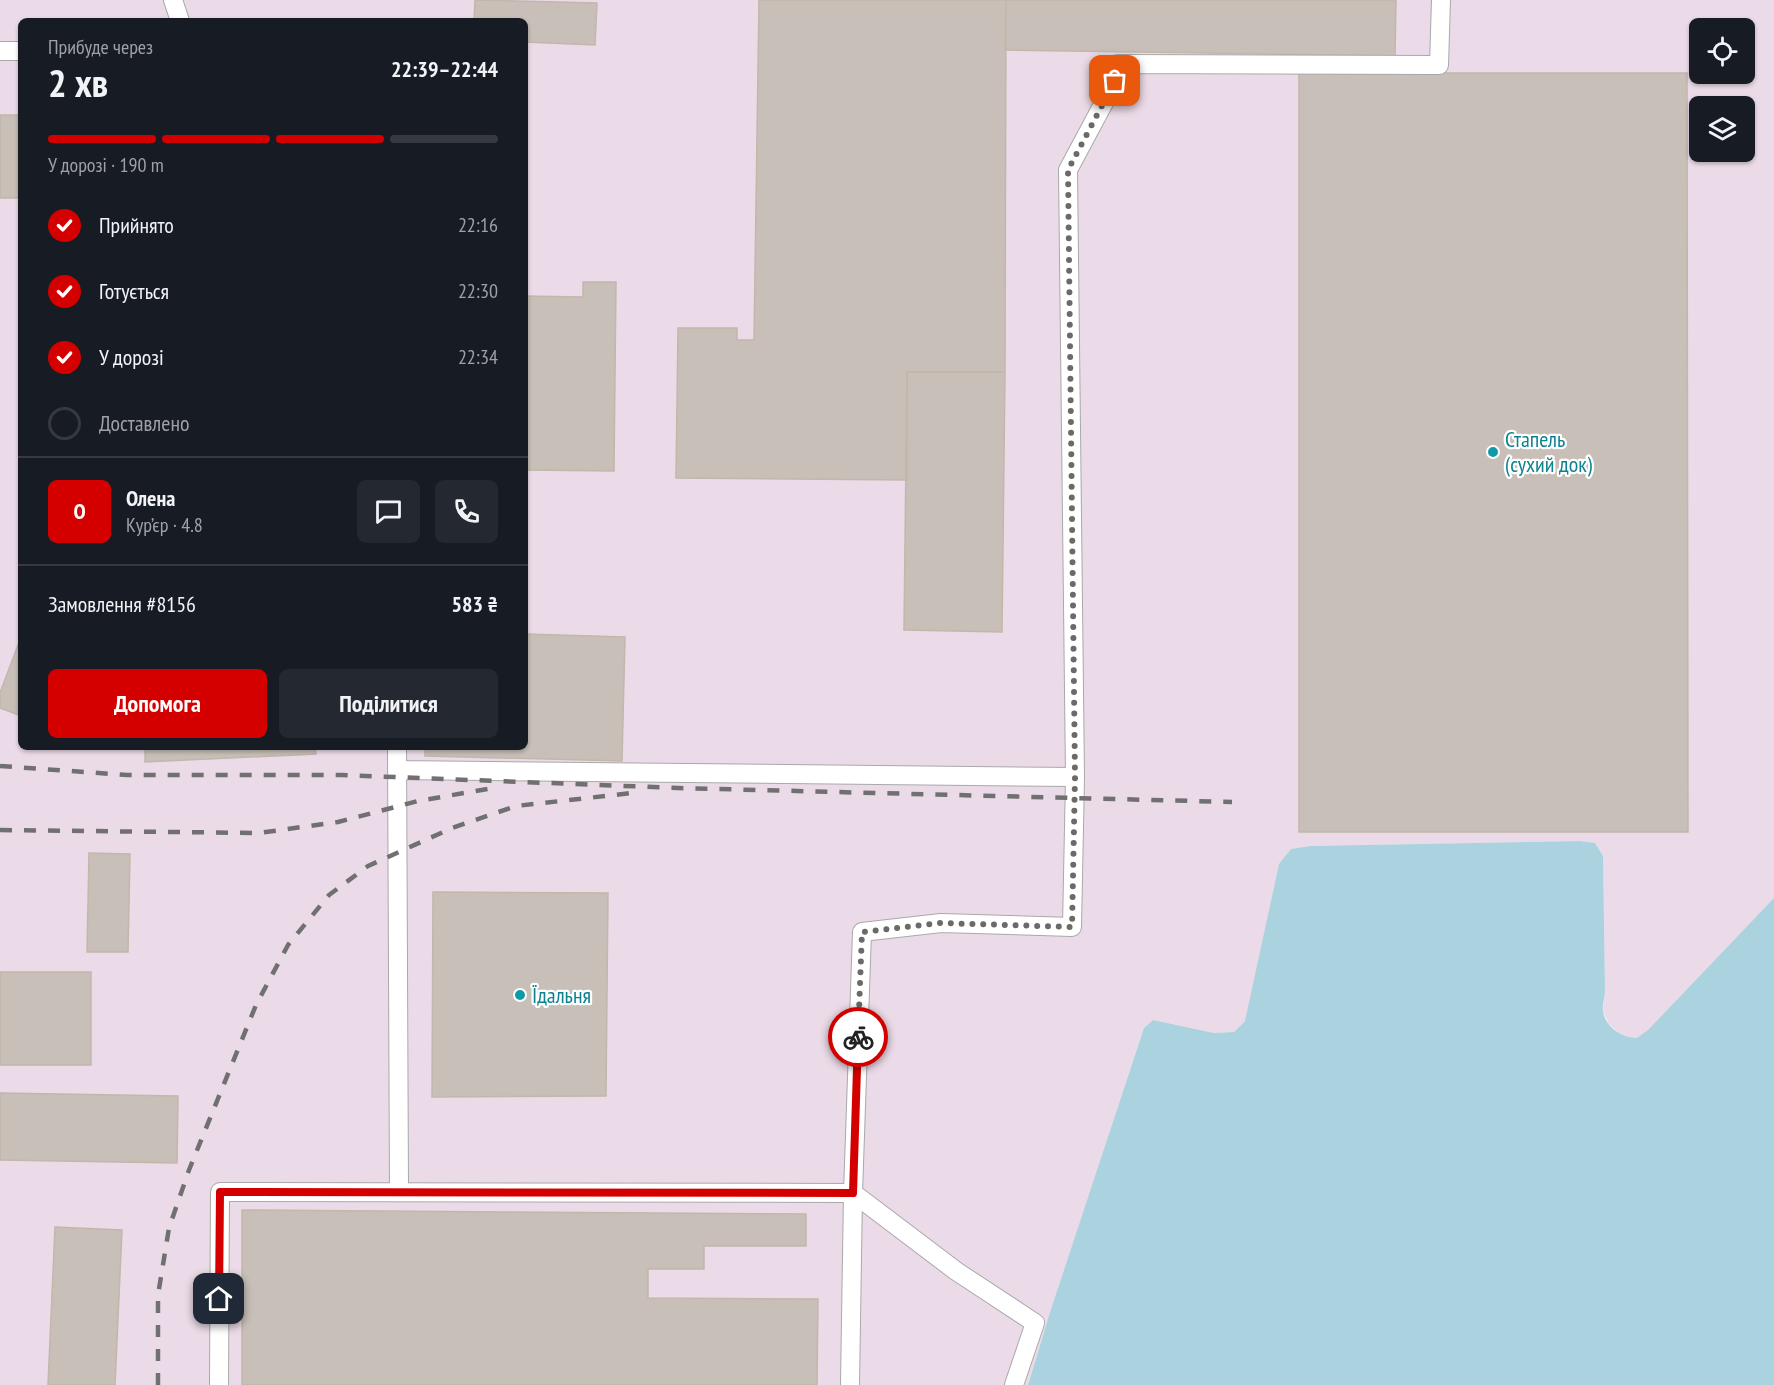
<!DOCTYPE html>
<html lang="uk">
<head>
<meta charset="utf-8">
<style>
  :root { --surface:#171b24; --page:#242831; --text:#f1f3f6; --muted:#9ea1a6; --line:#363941; --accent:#d40000 }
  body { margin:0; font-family:"PT Sans Narrow",sans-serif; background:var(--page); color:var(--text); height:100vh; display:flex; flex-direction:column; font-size:22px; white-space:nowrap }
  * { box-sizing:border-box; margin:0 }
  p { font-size:20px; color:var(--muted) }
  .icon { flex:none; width:33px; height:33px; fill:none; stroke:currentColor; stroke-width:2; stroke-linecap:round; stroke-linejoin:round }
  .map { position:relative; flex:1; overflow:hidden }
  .drawer { position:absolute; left:18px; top:18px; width:510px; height:732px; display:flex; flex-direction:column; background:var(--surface); border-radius:9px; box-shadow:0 2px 4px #0004 }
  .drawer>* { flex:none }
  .tools { position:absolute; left:1689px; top:18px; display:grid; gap:12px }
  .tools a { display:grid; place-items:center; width:66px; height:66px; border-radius:9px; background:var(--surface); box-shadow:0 2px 4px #0004; font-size:30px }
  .pin { position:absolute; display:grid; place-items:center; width:51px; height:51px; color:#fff; margin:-26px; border-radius:12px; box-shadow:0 3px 9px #0006 }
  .courier { position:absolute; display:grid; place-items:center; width:60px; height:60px; margin:-30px; border:4px solid #d40000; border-radius:50%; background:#fff; color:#222; box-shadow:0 2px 8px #0007 }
  .headline em { font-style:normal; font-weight:700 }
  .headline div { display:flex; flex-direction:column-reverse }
  .headline { display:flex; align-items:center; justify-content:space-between; height:102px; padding:0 30px }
  h1 { font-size:39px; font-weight:700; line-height:45px }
  .bar { display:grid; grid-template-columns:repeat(4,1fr); gap:9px 6px; align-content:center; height:72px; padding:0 30px }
  .bar i { height:8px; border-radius:4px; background:var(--line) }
  .bar .selected { background:var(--accent) }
  .bar p { grid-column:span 4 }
  .line { display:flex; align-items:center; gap:15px; padding:0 30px; border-top:2px solid var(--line) }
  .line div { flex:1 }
  .round { display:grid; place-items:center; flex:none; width:63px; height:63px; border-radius:9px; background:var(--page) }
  ol { padding:0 30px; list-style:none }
  li { display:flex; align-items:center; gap:18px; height:66px }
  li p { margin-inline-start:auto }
  li .icon { padding:6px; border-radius:50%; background:var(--accent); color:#fff; stroke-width:4 }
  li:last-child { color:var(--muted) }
  li i { width:33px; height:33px; border:3px solid var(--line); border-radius:50% }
  .cta { display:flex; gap:12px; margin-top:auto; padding:12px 30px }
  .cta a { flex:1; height:69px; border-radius:9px; background:var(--accent); color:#fff; font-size:24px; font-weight:700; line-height:69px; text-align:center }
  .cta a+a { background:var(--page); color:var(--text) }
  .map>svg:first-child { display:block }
  .industrial { fill:#ebdbe8; fill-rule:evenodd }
  .water { fill:#aad3df }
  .building { fill:#c7bfb8; stroke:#c4b6ab; stroke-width:1.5 }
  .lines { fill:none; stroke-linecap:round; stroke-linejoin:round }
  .lane-casing { stroke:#a9a9a9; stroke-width:20 }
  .lane { stroke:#fff; stroke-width:18 }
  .rail { stroke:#707070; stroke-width:4.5; stroke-dasharray:12 12; stroke-linecap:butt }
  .done { stroke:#6b6a68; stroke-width:6; stroke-dasharray:0 10.8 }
  .route { stroke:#d40000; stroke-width:8 }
  .culture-dot { fill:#0f9aa8; stroke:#fff; stroke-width:2 }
  .labels { text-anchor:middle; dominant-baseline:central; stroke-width:4.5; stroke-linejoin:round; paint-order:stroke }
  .culture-label { font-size:22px; fill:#0d838f; stroke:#fff; text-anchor:start }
</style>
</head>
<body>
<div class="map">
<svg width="1774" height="1385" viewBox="0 0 1774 1385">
  <rect width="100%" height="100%" fill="#f2efe9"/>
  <path class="industrial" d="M0,0H1774V898L1648,1030L1637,1038H1624L1609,1024L1603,1010L1605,991L1603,856L1595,843L1580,841L1311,846L1279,864L1246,1020L1234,1032L1214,1033L1153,1020L1144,1028L1051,1309L1028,1385H0ZM21,21H525V747H21ZM1700,28H1744V74H1700ZM1700,106H1744V152H1700Z"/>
  <path class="water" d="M1580,841L1595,843L1603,856L1605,991C1605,997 1602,1005 1603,1011C1605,1027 1622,1038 1637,1038L1648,1030L1774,898V1385H1028L1051,1309L1144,1028L1153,1020L1214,1033L1234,1032L1245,1021L1279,864L1291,849L1311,846Z"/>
  <path class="building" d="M475,0L597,3L595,45L525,42V21H474Z
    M759,0H1006L1005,372H907V480L676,478L678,328H737V340H754Z
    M1006,0H1396L1395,56L1005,50Z
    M1299,73H1687L1688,832H1299Z
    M0,115H21V198H0Z
    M583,282H616L614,471L525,470V296L583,297Z
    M907,372H1005L1002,632L904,630Z
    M525,634L625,637L622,761L425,756V747H525Z
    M21,637V716L0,708V693Z
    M145,747H315L316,754L145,762Z
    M89,853L130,854L128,952H87Z
    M433,892L608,893L606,1096L432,1097Z
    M0,972H91V1065H0Z
    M0,1093L178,1096L177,1163L0,1160Z
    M242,1210L806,1214V1246H704V1269H648V1298L818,1299L817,1385H242Z
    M55,1227L122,1230L115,1385H48Z"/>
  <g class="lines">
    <defs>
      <path id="lane" d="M173,0L180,21
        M0,51H21
        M397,747L399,1190
        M397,770L1075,777L1068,170L1115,82L1117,64L1439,65L1441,0
        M219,1385L220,1192L853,1193L850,1385
        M1014,1385L1035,1323L956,1271L853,1193L862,932L941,923L1072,927L1075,777"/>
    </defs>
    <use href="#lane" class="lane-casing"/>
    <use href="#lane" class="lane"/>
    <path class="rail" d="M0,766L127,775H341L678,788L1232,802
      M0,830L259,833L338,822L418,801L499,787
      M158,1385V1295L169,1228L189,1170L256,1005L288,945L329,895L368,866L452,828L516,806L632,793"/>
  </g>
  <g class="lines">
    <path class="done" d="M858,1037L862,932L941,923L1072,927L1075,777L1068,170L1115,81"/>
    <path class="route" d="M219,1299L220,1192L853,1193L858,1037"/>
  </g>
  <g class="culture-dot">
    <circle cx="1493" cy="452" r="6"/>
    <circle cx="520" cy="995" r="6"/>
  </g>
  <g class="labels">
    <g class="culture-label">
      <text x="1505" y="439">Стапель<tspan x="1505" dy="25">(сухий док)</tspan></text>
      <text x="532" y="995">Їдальня</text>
    </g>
  </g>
</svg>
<div class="tools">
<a><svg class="icon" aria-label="locate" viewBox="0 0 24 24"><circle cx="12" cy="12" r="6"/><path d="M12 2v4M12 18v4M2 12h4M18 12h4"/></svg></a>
<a><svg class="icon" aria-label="layers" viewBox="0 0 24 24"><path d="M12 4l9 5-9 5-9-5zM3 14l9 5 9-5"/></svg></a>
</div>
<div class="pin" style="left:1115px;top:81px;background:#ea580c"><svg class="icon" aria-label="bag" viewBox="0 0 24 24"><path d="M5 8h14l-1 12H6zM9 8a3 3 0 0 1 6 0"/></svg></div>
<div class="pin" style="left:219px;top:1299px;background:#1f2937"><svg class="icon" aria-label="home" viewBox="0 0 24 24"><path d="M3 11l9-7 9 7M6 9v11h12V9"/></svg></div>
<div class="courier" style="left:858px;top:1037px"><svg class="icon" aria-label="bike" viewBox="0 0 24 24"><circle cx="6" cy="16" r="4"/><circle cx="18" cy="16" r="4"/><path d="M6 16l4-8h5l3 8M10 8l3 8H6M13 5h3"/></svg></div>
<section class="drawer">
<div class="headline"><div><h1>2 хв</h1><p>Прибуде через</p></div><em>22:39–22:44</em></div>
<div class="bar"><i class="selected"></i><i class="selected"></i><i class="selected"></i><i></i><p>У дорозі · 190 m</p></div>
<ol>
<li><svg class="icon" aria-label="check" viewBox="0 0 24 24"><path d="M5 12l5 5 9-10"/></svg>Прийнято<p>22:16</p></li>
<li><svg class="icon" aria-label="check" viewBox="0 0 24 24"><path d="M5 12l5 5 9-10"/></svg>Готується<p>22:30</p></li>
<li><svg class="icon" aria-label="check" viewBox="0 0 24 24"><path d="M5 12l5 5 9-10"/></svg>У дорозі<p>22:34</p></li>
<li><i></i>Доставлено</li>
</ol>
<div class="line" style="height:108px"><b class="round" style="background:var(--accent);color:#fff">О</b><div><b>Олена</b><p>Кур’єр · 4.8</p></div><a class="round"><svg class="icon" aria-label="chat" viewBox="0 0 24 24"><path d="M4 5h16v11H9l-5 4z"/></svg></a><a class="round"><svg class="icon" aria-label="phone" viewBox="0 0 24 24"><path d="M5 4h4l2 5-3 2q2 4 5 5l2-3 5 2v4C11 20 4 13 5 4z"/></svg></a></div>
<div class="line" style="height:78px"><div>Замовлення #8156</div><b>583 ₴</b></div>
<div class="cta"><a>Допомога</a><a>Поділитися</a></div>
</section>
</div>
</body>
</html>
